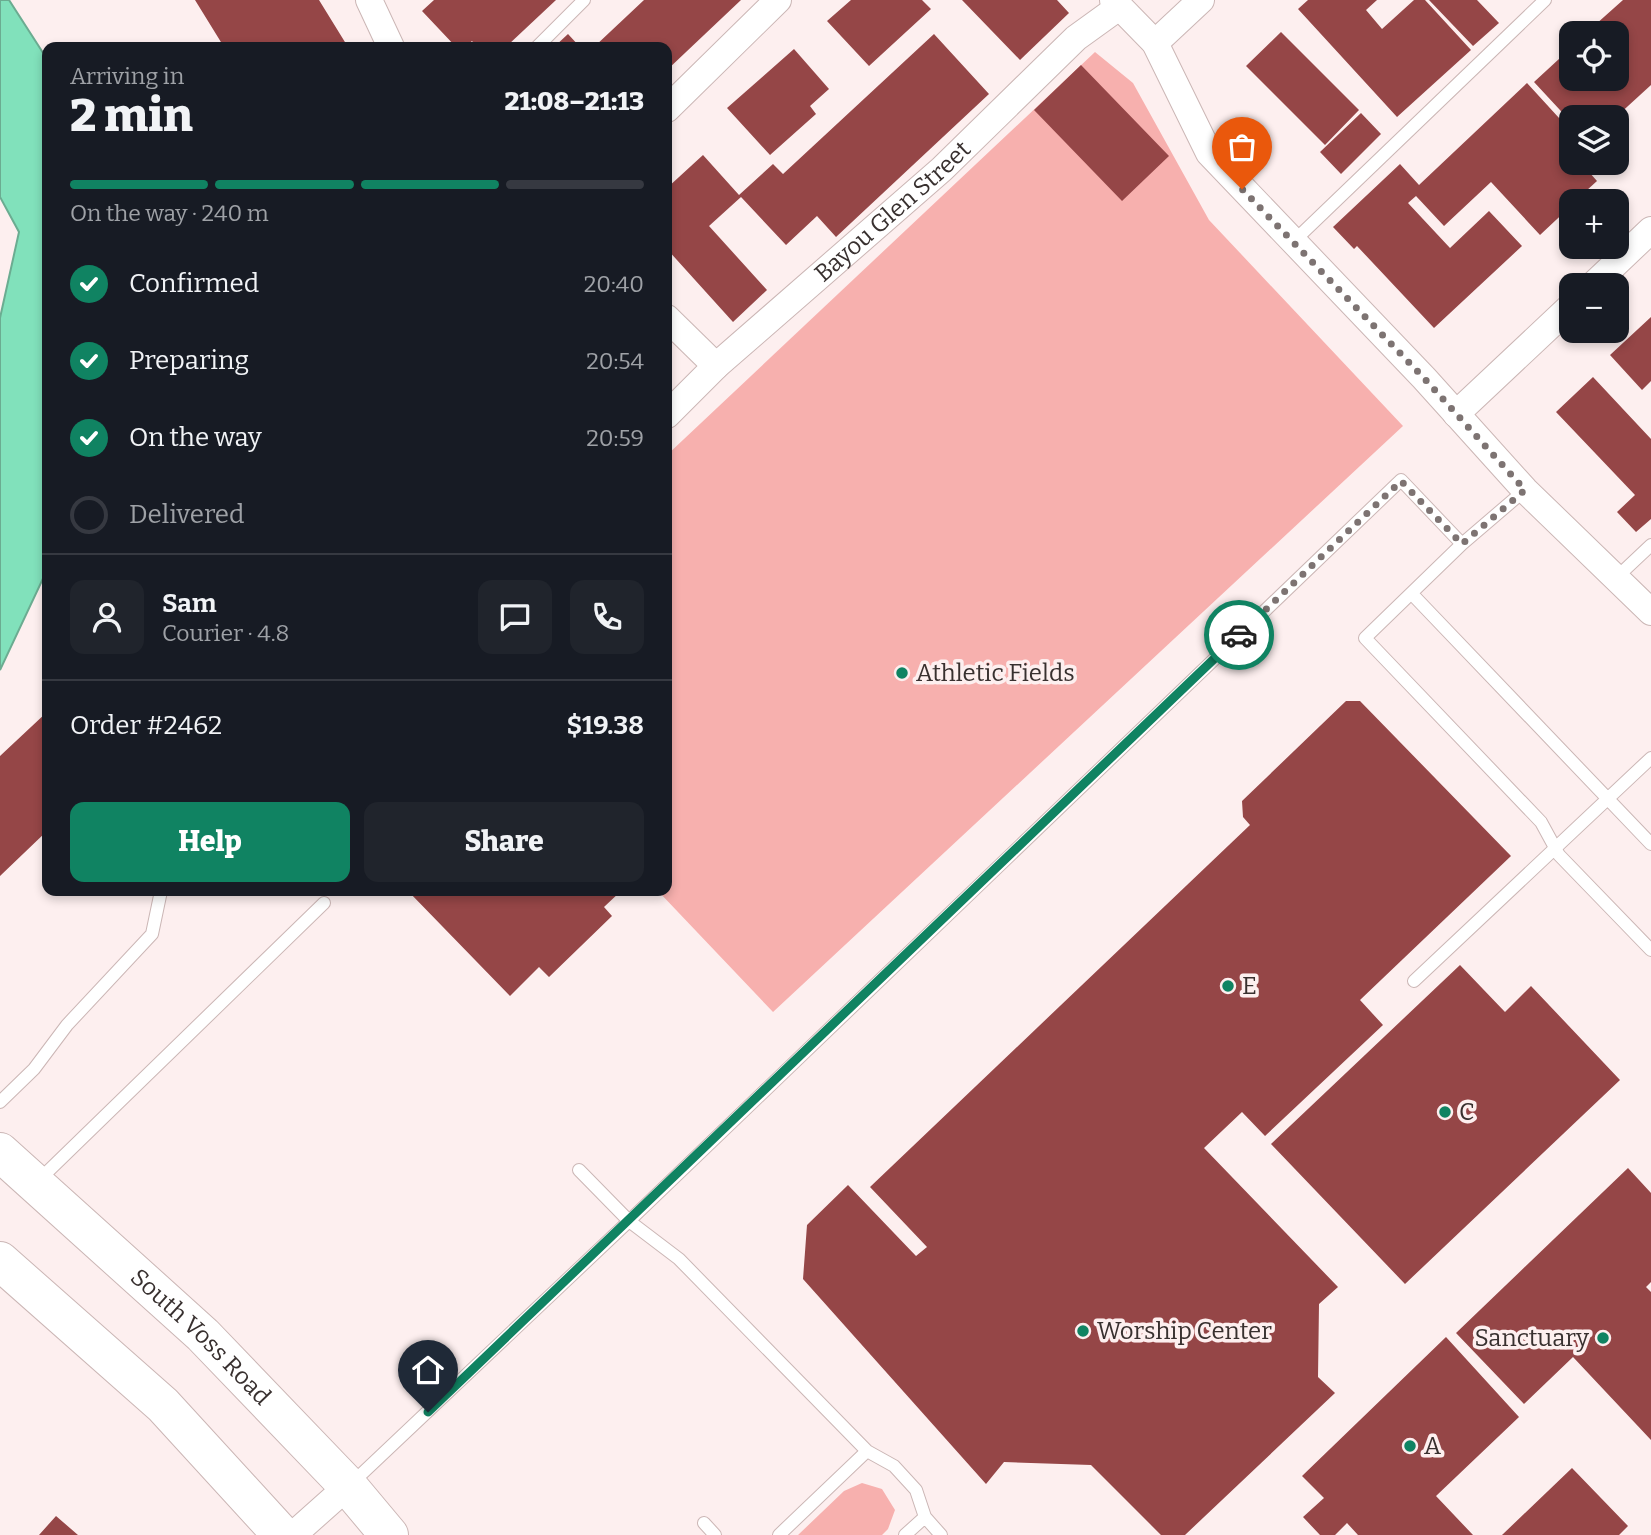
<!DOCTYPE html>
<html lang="en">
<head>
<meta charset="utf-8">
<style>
  :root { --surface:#171b24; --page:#20242c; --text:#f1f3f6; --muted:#9ea1a6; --line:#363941; --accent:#108362 }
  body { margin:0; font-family:Bitter,serif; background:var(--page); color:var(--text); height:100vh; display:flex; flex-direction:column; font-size:26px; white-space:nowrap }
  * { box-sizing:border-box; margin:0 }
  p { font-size:23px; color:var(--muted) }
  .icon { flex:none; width:38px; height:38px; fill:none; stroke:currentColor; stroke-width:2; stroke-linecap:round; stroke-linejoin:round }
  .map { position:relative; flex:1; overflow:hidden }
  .details { position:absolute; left:42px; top:42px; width:630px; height:854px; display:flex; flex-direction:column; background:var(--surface); border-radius:14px; box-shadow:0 4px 10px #0003 }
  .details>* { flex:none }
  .controls { position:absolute; left:1559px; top:21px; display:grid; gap:14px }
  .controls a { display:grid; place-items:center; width:70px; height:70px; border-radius:14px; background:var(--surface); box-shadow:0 4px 10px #0003; font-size:35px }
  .pin { position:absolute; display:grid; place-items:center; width:60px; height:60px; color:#fff; margin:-72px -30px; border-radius:50% 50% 50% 0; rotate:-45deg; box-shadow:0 0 7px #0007 }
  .pin .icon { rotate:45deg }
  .courier { position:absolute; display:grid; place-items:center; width:70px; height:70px; margin:-35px; border:5px solid #108362; border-radius:50%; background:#fff; color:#222; box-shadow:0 2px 9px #0007 }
  .headline em { font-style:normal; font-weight:800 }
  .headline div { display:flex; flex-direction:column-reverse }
  .headline { display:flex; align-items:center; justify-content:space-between; height:119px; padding:0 28px }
  h1 { font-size:46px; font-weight:800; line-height:52px }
  .bar { display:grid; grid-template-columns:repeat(4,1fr); gap:10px 7px; align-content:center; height:84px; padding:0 28px }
  .bar i { height:9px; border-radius:5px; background:var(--line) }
  .bar .on { background:var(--accent) }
  .bar p { grid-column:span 4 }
  .line { display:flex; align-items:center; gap:18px; padding:0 28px; border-top:2px solid var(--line) }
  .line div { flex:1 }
  .round { display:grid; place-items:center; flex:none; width:74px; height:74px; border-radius:14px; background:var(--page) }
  ol { padding:0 28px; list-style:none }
  li { display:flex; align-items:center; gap:21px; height:77px }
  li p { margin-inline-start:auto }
  li .icon { padding:7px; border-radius:50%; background:var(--accent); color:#fff; stroke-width:4 }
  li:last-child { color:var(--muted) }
  li i { width:38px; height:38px; border:4px solid var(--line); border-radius:50% }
  .action { display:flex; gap:14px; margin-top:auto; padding:14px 28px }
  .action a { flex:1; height:80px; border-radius:14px; background:var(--accent); color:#fff; font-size:28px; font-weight:800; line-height:80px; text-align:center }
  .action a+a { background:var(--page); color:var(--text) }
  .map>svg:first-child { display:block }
  .green { fill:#f7b0ae }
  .water { fill:#81e1bb; stroke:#6bac91; stroke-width:2 }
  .building { fill:#954647 }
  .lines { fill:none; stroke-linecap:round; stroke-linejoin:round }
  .lane-casing { stroke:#cbb6b5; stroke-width:14 }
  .street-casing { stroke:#cbb6b5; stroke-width:28 }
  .primary-casing { stroke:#cbb6b5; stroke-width:40 }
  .lane { stroke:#fff; stroke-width:12 }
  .street { stroke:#fff; stroke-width:26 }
  .primary { stroke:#fff; stroke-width:38 }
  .done { stroke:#7d7372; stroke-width:7; stroke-dasharray:0 12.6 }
  .route { stroke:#108362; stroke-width:9 }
  .poi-dot { fill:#108362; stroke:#fdefef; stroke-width:2.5 }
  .labels { text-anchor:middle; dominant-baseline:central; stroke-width:7; stroke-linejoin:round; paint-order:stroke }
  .street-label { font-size:24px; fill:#38302f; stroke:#fdefef }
  .poi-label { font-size:24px; fill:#38302f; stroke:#fdefef; text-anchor:start }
</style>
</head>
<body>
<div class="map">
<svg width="1651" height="1535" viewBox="0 0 1651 1535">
  <rect width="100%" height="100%" fill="#fdefef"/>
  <path class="green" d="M1095,52L1133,83L1209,220L1403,426L773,1012L658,891H667V455Z
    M862,1483L882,1489L895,1510L888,1529L882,1535H798L844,1491Z"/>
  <path class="water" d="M0,0H9L47,59V570L0,670V318L19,232L0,197Z"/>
  <path class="building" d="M195,0H319L348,47H224Z
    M434,0H556L506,47H477L472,41L465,47H456L422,11Z
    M644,0H741L667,70V47H594Z
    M851,0H922L931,9L869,66L827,21Z
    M962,0H1057L1069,13L1020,60Z
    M1308,0H1377L1366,10L1382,29L1414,0H1425L1471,50L1397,117L1298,9Z
    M1429,0H1477L1499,23L1473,46Z
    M1623,0H1651V85L1616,117H1572V123L1534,82L1572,47V79H1617V33H1586Z
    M1281,32L1359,110L1325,145L1246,66Z
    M568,34L580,47H554Z
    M934,34L989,94L836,237L817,216L786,245L741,197L709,226L767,290L733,322L667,249V188L703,155L739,195L773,164L783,174Z
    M794,49L829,89L810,106L816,114L770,155L727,108Z
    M1081,65L1169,156L1122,201L1034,110Z
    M1527,83L1570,130L1559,140L1572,153V163H1581L1597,181L1575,201H1572V205L1540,235L1491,182L1444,226L1416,196L1408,203L1450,248L1489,211L1522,246L1434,328L1357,246L1354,249L1333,227L1400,164L1419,185Z
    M1361,113L1381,134L1341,174L1320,152Z
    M1651,317V381L1642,390L1610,355Z
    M1593,377L1651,439V519L1636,532L1617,512L1635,495L1556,412Z
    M1346,701H1360L1511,856L1360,1000L1383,1025L1265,1136L1242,1112L1204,1148L1338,1287L1319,1304L1318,1377L1335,1393L1185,1535H1161L1091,1465L1004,1462L986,1484L803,1279L807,1225L848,1185L916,1256L927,1247L870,1187L1250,825L1243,817L1242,801Z
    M47,712V831L0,876V756Z
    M408,891H621L604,907L612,916L549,977L539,967L510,996Z
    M1460,965L1505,1012L1531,986L1620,1080L1405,1284L1271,1144Z
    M1628,1168L1651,1193V1282L1646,1287L1651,1292V1440L1573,1357L1524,1404L1456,1333Z
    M1446,1337L1519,1417L1436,1496L1473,1535H1358L1347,1523L1335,1535H1320L1303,1517L1324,1498L1302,1476Z
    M1572,1468L1628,1526L1619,1535H1502Z
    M56,1516L78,1535H39Z"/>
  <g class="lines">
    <defs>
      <path id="lane" d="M537,47L584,0
        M1293,242L1545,0
        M1525,490L1462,544L1365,638L1541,822L1559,855L1651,950
        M1616,578L1651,545
        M1412,594L1651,844
        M1414,981L1651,758
        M0,1102L34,1069L67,1025L152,934L161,891
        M579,1170L629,1221L679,1259L867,1451L894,1466L916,1490L925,1517L941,1535
        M38,1181L324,903
        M352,1483L629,1221L1401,480L1462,544
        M704,1523L715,1535
        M779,1535L867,1451
        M905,1535L925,1517"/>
      <g id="street">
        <path d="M369,0L391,47"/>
        <path d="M1113,0L1155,43L1209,153L1424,378L1525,490L1651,612"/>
        <path d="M1155,43L1201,0"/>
        <path d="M667,109L778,0"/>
        <path d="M1593,285L1651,230"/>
        <path d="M667,318L716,366"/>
        <path d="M1456,414L1572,305"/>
        <path id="s1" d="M667,415L716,366L942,169L1076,38L1119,7"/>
        <path d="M293,1535L348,1486"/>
      </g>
      <g id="primary">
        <path id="s2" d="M0,1152L203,1335L348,1486L389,1535"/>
        <path d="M0,1261L163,1405L282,1535"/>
      </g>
    </defs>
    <use href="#lane" class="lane-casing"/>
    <use href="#street" class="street-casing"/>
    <use href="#primary" class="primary-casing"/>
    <use href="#lane" class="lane"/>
    <use href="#street" class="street"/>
    <use href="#primary" class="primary"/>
  </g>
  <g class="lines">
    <path class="done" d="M1239,635L1401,481L1462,544L1525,490L1424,378L1242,189"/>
    <path class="route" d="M428,1412L1239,635"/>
  </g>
  <g class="poi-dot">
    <circle cx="902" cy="673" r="7"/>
    <circle cx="1228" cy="986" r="7"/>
    <circle cx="1445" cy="1112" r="7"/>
    <circle cx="1083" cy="1331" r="7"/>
    <circle cx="1603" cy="1338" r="7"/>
    <circle cx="1410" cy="1446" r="7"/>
  </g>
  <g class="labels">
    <g class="street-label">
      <text stroke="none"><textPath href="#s1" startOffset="304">Bayou Glen Street</textPath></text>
      <text stroke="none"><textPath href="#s2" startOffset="273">South Voss Road</textPath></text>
    </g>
    <g class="poi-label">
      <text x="916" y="673">Athletic Fields</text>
      <text x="1242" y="986">E</text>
      <text x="1459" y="1112">C</text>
      <text x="1097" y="1331">Worship Center</text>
      <text x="1589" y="1338" text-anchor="end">Sanctuary</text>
      <text x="1424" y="1446">A</text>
    </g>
  </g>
</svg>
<div class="controls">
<a><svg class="icon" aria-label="locate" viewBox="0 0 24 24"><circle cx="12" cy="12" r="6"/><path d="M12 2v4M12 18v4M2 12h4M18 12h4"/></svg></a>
<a><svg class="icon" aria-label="layers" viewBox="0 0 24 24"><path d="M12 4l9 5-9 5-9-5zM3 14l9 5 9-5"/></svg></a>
<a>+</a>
<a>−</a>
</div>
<div class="pin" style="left:1242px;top:189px;background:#ea580c"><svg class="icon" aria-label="bag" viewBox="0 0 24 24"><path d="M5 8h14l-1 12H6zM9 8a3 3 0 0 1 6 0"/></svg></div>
<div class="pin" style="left:428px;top:1412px;background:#1f2937"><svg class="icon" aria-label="home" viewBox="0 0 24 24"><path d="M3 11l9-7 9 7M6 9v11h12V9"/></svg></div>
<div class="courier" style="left:1239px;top:635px"><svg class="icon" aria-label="car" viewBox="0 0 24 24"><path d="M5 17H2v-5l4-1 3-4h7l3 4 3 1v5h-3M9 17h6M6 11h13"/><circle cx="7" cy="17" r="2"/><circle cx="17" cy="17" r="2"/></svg></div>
<section class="details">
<div class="headline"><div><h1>2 min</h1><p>Arriving in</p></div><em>21:08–21:13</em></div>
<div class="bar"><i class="on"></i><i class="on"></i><i class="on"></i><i></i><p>On the way · 240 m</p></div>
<ol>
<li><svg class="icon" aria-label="check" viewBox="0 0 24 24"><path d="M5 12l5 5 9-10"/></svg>Confirmed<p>20:40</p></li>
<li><svg class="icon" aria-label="check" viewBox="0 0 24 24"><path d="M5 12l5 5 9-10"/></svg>Preparing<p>20:54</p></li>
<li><svg class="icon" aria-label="check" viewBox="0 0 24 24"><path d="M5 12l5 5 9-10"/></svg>On the way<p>20:59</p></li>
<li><i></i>Delivered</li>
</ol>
<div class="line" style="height:126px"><a class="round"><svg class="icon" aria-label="person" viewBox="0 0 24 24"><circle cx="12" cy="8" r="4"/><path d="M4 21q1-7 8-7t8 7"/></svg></a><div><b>Sam</b><p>Courier · 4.8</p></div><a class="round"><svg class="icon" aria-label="chat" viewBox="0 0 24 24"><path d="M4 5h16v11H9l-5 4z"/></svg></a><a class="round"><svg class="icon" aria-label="phone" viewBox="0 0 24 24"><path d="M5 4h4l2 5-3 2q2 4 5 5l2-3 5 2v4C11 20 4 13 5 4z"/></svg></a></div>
<div class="line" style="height:91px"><div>Order #2462</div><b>$19.38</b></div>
<div class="action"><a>Help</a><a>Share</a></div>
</section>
</div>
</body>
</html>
